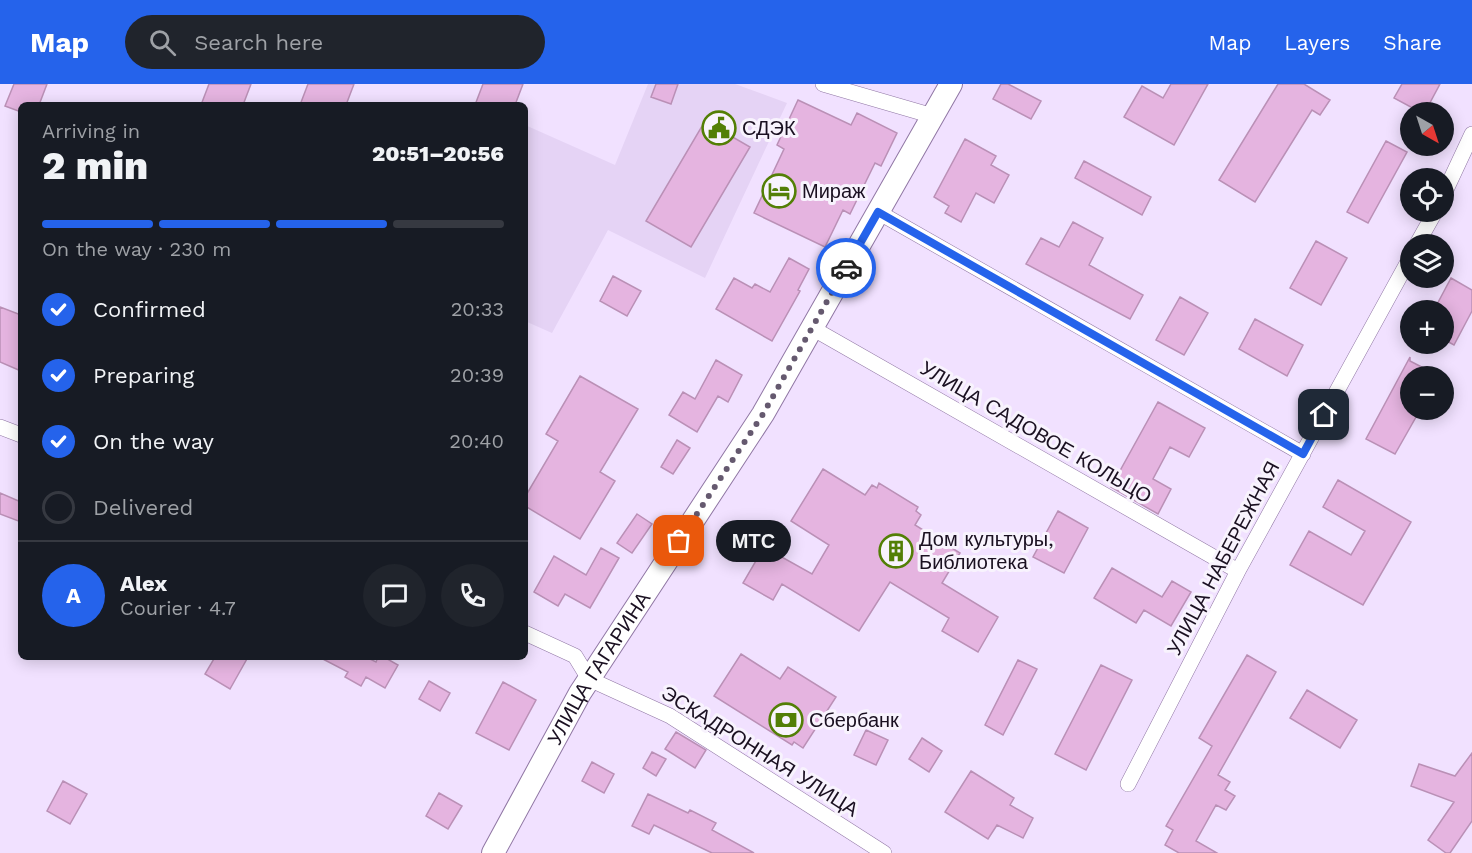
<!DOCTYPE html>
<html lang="en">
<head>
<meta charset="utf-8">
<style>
  :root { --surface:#171b24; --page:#20242c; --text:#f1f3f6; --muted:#9ea1a6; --line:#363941; --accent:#2563eb }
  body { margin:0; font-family:"Work Sans",sans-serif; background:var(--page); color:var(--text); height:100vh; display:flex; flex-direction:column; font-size:22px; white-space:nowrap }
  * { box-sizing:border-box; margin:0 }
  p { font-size:20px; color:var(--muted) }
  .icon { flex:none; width:33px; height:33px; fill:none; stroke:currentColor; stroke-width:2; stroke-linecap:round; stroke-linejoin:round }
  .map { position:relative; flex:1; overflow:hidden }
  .details { position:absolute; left:18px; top:18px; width:510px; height:558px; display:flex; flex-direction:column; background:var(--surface); border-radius:9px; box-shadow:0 3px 15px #0003 }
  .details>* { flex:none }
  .needle { width:39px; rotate:141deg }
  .tools { position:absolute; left:1400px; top:18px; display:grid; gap:12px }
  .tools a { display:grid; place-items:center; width:54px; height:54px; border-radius:50%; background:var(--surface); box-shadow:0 3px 15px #0003; font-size:30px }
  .pin { position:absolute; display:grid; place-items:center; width:51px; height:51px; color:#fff; margin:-26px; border-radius:12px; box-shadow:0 3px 9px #0006 }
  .courier { position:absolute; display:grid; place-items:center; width:60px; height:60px; margin:-30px; border:4px solid #2563eb; border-radius:50%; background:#fff; color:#222; box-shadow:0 2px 8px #0007 }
  .bubble { position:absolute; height:42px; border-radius:21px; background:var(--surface); box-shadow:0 3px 15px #0003; font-size:20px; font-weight:800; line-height:42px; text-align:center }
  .overview em { font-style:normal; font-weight:800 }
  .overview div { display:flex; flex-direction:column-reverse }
  .overview { display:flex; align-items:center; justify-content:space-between; height:102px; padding:0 24px }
  h1 { font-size:39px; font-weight:800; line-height:45px }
  .bar { display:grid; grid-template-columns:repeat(4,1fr); gap:9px 6px; align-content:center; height:72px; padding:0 24px }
  .bar i { height:8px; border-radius:4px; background:var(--line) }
  .bar .selected { background:var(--accent) }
  .bar p { grid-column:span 4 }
  .line { display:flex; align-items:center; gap:15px; padding:0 24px; border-top:2px solid var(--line) }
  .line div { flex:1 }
  .round { display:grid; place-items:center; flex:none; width:63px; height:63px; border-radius:32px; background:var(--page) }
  ol { padding:0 24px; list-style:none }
  li { display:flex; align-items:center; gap:18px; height:66px }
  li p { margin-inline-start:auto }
  li .icon { padding:6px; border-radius:50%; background:var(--accent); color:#fff; stroke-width:4 }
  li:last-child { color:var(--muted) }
  li i { width:33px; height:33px; border:3px solid var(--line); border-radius:50% }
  header { display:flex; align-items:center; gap:36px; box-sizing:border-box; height:84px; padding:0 30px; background:var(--accent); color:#fff }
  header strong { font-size:28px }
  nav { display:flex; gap:33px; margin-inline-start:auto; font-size:21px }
  .search { width:420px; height:54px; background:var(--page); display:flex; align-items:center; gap:15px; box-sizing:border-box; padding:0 21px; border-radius:33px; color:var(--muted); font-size:22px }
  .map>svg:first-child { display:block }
  .built { fill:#e5d3f5 }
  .building { fill:#e5b4e0; stroke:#ba90b6; stroke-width:1.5 }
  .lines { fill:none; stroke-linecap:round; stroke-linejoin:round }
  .street-casing { stroke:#9077a4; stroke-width:16 }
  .secondary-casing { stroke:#9077a4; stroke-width:24 }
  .street { stroke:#fff; stroke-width:15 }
  .secondary { stroke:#fff; stroke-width:22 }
  .done { stroke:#65596f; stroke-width:6; stroke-dasharray:0 10.8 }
  .route { stroke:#2563eb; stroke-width:8 }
  .labels { text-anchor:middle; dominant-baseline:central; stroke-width:6; stroke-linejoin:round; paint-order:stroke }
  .poi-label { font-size:20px; fill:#1a1021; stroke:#f8f3fd; text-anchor:start }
  .street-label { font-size:20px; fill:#1a1021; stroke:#f8f3fd }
</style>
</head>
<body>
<header>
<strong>Map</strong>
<div class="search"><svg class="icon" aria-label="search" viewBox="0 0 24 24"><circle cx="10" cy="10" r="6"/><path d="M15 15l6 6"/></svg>Search here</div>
<nav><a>Map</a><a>Layers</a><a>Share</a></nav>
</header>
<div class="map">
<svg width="1472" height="769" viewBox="0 0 1472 769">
  <rect width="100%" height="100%" fill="#f1e1ff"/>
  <path class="built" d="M648,0H735L787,19L705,194L608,146L552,249L525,237V41L615,81Z"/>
  <path class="building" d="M14,0H47L39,21H21V28L5,22Z
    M209,0H251L243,21H201Z
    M308,0H354L346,21H300Z
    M483,0H523L515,21H475Z
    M656,0H678L671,20L651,13Z
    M1001,0H1008L1041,17L1031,35L993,15Z
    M1171,0H1208L1174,61L1124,33L1142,2L1163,14Z
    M1278,0H1304L1330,16L1320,31L1312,26L1255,118L1219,96Z
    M1402,0H1440L1425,28H1420L1394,14Z
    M798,16L851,41L857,29L897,49L881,82L875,79L850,130L843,126L825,163L754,129L784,65L777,61Z
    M705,37L750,63L691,163L646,137Z
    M965,55L996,72L991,81L1009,91L994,119L976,109L961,138L945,129L949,122L934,113Z
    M1386,57L1407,68L1368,139L1347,128Z
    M1084,77L1151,113L1142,131L1075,94Z
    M1073,138L1103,154L1089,181L1143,211L1130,235L1026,180L1041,154L1059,163Z
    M1316,157L1347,174L1321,221L1290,204Z
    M789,174L809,185L798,206L800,207L772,257L716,225L734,194L752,204L755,200L770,208Z
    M613,192L641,207L627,232L600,217Z
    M1451,194L1472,206V227L1454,261L1443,255V226H1434Z
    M1180,213L1208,229L1184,271L1156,256Z
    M0,223L21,231V287L0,278Z
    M1255,235L1303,261L1287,292L1239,265Z
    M1410,273V277L1439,292H1410V326H1420L1395,370L1366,355Z
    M716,276L742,291L728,318L718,312L697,348L669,331L683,308L695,315Z
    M580,292L638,325L600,388L615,397L580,455L525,422V413L558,357L546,350Z
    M1158,318L1205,344L1189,373L1170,363L1153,395L1171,405L1158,430L1111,403Z
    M677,356L690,364L673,390L661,383Z
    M823,385L865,411L872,401L877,404L879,399L918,423L916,427L921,431L915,441L960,469L942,499L998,533L978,568L942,547L949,534L890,498L859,547L782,500L773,516L743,499L764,463L812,490L829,461L791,437Z
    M1338,396L1411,438L1363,521L1290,481L1309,447L1351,471L1365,447L1323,423Z
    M0,409L21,418V438L0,430Z
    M1058,427L1088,444L1064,489L1033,473Z
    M637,430L652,440L632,469L617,459Z
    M601,464L619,474L590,524L565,510L558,522L534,508L554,472L586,491Z
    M1112,484L1162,513L1172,497L1191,508L1171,542L1144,526L1136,539L1094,514Z
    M741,570L780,595L788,583L836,613L803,664L794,658L792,661L714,612Z
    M1247,571L1276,588L1218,691L1230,698L1225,706L1235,712L1226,726L1216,721L1196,757L1217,769H1179L1165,761L1173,746L1166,742L1212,662L1199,654Z
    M215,573H248L230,605L205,590Z
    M319,573H366L376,578L378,573H384L398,581L385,604L366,593L361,602L345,593L348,588Z
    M1018,576L1037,585L1003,651L985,641Z
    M1101,581L1132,596L1086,686L1055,670Z
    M429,597L450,609L440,627L419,615Z
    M503,598L536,616L509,666L476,649Z
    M1307,606L1357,636L1340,664L1290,634Z
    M866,646L888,656L876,681L854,671Z
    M676,648L706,666L695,684L665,665Z
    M922,654L942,667L929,688L909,675Z
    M652,668L666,675L656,692L643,684Z
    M1472,669V737L1450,769H1446L1428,756L1454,718L1411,702L1419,680L1455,692Z
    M592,678L614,690L604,709L582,697Z
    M971,687L1014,714L1010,721L1033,734L1023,754L997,741L988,755L945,728Z
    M63,697L87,710L70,740L47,727Z
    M439,709L462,722L448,745L426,732Z
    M648,710L688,729L690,726L716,739L712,746L754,769H712L654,741L649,750L632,742Z"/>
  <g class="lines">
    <defs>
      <path id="street" d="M823,0L933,32
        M1443,112L1472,50
        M878,128L1303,370
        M1417,160L1435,128
        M812,244L1238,487
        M0,343L21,351
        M525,549L575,572L589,595L670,632L884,769
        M1128,700L1238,487L1410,174"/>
      <g id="secondary">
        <path id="s1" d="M493,769L580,609L763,330L951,0"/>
      </g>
    </defs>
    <use href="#street" class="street-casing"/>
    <use href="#secondary" class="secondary-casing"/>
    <use href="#street" class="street"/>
    <use href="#secondary" class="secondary"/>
  </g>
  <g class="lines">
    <path class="done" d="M679,457L763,330L846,184"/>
    <path class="route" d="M846,184L878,128L1303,370L1324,331"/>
  </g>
  <defs>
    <symbol id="civic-ring" viewBox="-11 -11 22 22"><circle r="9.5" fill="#f8f3fd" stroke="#537f06" stroke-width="1.5"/><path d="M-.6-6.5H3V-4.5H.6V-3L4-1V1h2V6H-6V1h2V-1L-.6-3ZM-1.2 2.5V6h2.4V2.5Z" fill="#537f06"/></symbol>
    <symbol id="hotel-ring" viewBox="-11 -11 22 22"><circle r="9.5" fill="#f8f3fd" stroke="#537f06" stroke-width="1.5"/><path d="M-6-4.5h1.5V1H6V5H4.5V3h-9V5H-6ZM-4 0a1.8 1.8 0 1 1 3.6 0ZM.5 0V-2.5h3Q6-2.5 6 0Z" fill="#537f06"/></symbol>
    <symbol id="building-ring" viewBox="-11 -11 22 22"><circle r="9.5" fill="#f8f3fd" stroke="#537f06" stroke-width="1.5"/><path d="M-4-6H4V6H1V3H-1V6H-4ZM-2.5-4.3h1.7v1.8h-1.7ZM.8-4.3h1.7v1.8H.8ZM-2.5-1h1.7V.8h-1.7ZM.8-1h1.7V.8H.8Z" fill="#537f06"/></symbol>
    <symbol id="bank-ring" viewBox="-11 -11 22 22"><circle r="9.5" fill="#f8f3fd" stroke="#537f06" stroke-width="1.5"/><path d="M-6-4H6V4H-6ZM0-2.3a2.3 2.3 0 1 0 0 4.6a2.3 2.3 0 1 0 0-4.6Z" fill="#537f06"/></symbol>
  </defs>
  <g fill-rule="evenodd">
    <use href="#civic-ring" x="700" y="25" width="38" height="38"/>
    <use href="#hotel-ring" x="760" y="88" width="38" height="38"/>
    <use href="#building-ring" x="877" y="448" width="38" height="38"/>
    <use href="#bank-ring" x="767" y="617" width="38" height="38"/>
  </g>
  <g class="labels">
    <g class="poi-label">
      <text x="742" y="44">СДЭК</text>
      <text x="802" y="107">Мираж</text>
      <text x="919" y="455">Дом культуры,<tspan x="919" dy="23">Библиотека</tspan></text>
      <text x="809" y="636">Сбербанк</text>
    </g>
    <g class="street-label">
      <text transform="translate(1036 348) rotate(30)">УЛИЦА САДОВОЕ КОЛЬЦО</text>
      <text transform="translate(1223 474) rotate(-62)">УЛИЦА НАБЕРЕЖНАЯ</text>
      <text stroke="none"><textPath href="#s1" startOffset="213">УЛИЦА ГАГАРИНА</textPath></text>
      <text transform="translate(760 667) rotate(32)">ЭСКАДРОННАЯ УЛИЦА</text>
    </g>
  </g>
</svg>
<div class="tools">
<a><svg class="needle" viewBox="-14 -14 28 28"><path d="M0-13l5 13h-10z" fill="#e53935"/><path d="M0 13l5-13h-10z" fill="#9ea1a6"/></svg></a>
<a><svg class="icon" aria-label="locate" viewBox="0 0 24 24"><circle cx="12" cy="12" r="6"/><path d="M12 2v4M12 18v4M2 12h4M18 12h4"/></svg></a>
<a><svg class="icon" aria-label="layers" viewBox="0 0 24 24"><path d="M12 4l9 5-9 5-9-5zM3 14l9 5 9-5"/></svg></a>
<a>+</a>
<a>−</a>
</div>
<div class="pin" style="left:679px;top:457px;background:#ea580c"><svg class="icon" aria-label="bag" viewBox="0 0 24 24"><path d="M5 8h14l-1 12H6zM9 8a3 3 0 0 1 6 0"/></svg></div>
<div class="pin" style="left:1324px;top:331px;background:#1f2937"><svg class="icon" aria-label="home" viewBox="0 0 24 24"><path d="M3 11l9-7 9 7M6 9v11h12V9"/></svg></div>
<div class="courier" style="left:846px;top:184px"><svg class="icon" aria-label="car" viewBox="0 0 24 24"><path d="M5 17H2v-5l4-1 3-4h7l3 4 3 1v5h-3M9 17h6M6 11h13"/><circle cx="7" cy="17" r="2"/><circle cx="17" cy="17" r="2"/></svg></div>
<div class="bubble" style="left:716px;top:436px;width:75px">МТС</div>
<section class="details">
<div class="overview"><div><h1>2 min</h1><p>Arriving in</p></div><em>20:51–20:56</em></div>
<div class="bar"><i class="selected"></i><i class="selected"></i><i class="selected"></i><i></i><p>On the way · 230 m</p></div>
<ol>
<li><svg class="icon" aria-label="check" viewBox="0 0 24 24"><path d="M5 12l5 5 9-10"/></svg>Confirmed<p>20:33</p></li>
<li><svg class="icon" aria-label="check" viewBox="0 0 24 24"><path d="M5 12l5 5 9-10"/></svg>Preparing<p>20:39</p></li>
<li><svg class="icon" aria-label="check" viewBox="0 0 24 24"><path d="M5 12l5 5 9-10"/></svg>On the way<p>20:40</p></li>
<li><i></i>Delivered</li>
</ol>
<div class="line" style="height:108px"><b class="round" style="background:var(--accent);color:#fff">A</b><div><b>Alex</b><p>Courier · 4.7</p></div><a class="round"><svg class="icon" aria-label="chat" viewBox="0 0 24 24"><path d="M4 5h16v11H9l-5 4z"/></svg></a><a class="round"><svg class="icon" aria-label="phone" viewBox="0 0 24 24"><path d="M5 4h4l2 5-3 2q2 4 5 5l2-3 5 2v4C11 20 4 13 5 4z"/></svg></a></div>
</section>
</div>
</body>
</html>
